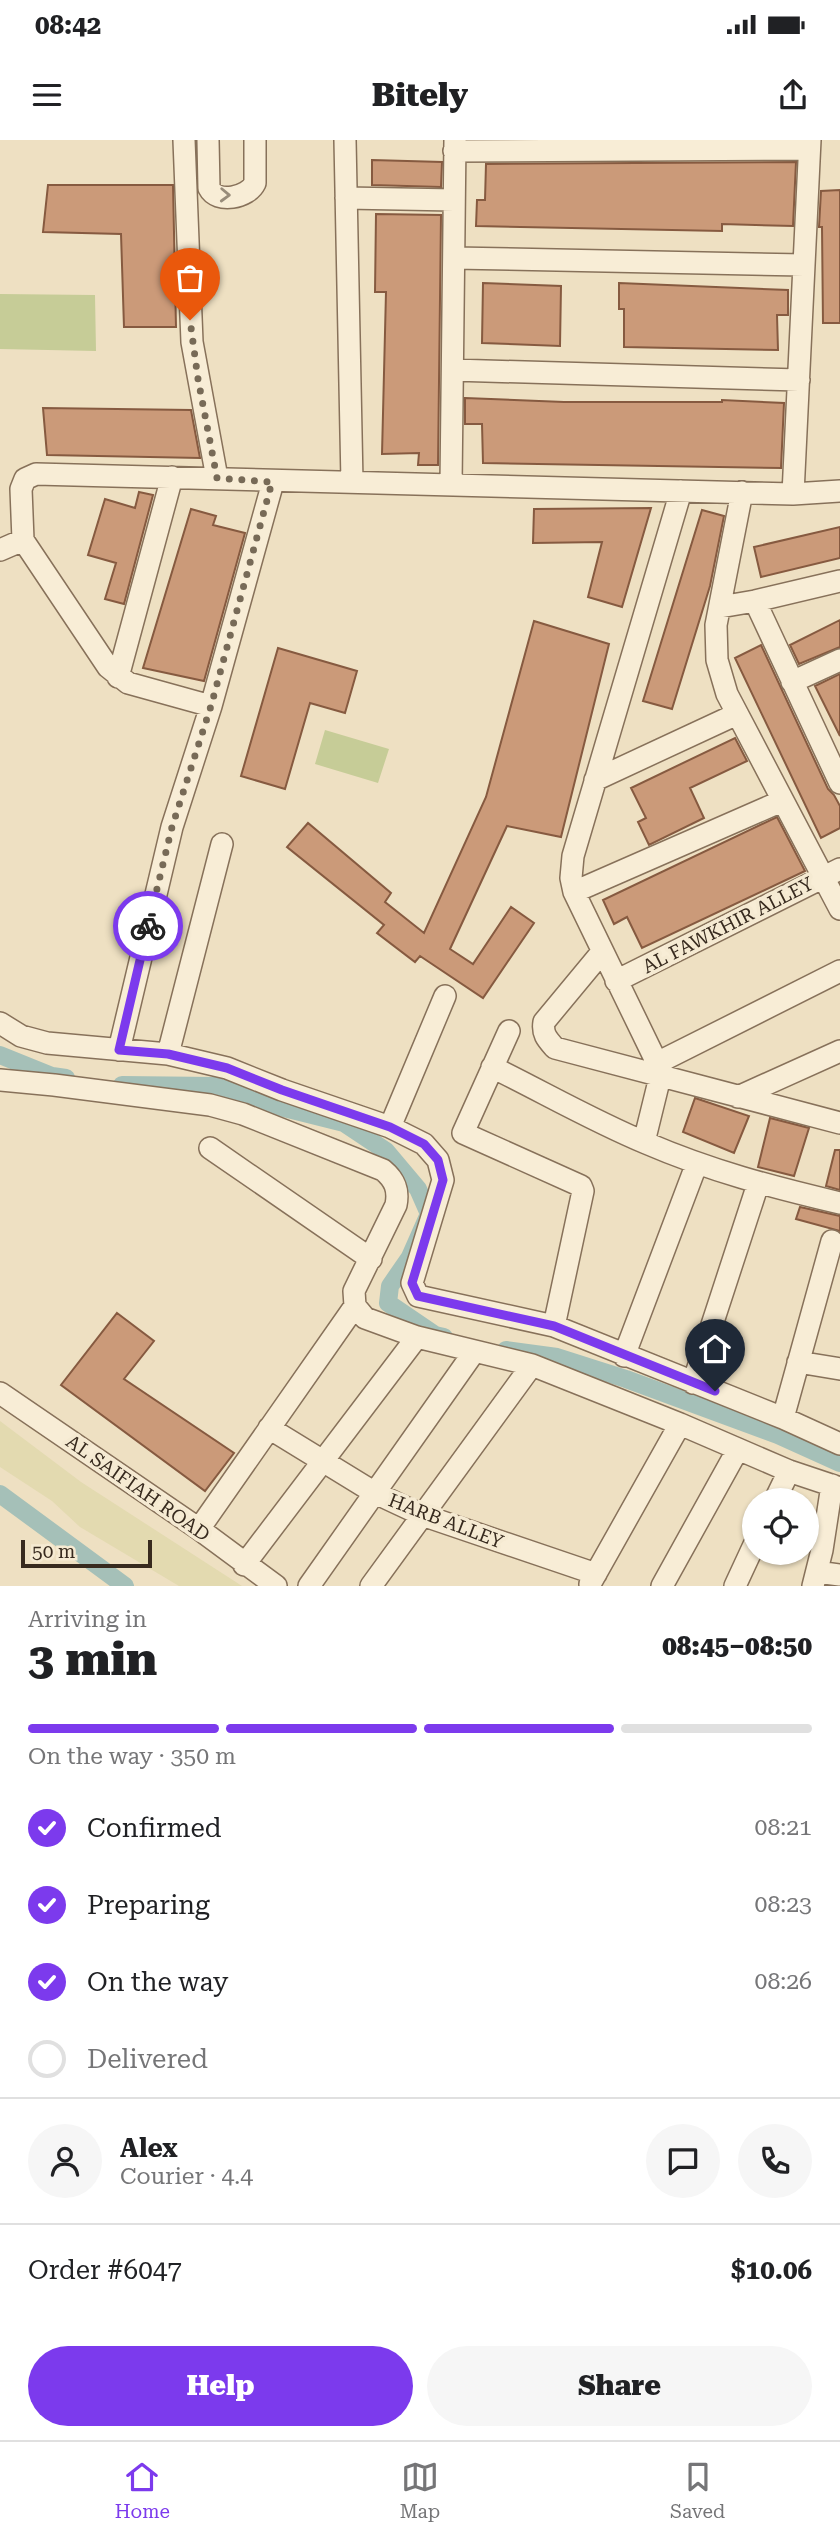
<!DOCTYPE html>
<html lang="en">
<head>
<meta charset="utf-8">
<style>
  :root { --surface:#fff; --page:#f6f6f6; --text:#202124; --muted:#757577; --line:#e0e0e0; --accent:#7c3aed }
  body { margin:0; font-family:"Roboto Serif",serif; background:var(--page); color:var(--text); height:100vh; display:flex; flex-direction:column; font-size:26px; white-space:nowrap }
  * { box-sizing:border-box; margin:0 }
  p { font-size:23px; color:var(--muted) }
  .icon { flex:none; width:38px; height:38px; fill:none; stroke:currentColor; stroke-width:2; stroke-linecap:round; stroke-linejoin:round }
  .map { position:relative; height:1446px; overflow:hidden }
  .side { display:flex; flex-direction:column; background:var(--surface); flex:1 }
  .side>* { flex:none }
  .tools { position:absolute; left:742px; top:1348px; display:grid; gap:14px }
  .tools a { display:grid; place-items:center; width:77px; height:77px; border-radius:50%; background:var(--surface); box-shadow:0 2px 5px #0004; font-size:35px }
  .scale { position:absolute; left:21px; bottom:18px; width:131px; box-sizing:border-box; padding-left:7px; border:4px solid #372a1e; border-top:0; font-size:19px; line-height:24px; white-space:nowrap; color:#372a1e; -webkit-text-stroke:5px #f5ead2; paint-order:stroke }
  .pin { position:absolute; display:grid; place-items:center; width:60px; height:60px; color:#fff; margin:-72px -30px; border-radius:50% 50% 50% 0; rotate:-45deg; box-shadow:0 0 7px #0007 }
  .pin .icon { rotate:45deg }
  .courier { position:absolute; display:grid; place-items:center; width:70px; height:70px; margin:-35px; border:5px solid #7c3aed; border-radius:50%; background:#fff; color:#222; box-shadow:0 2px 9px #0007 }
  .headline em { font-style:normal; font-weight:800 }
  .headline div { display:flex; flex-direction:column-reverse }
  .headline { display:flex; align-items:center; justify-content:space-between; height:119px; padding:0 28px }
  h1 { font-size:46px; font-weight:800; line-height:52px }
  .bar { display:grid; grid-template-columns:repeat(4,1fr); gap:10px 7px; align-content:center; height:84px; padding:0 28px }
  .bar i { height:9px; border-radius:5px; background:var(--line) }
  .bar .active { background:var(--accent) }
  .bar p { grid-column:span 4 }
  .line { display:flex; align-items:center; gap:18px; padding:0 28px; border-top:2px solid var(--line) }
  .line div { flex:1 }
  .round { display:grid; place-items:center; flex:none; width:74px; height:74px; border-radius:37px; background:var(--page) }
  ol { padding:0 28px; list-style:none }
  li { display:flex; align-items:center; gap:21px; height:77px }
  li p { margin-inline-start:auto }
  li .icon { padding:7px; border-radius:50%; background:var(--accent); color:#fff; stroke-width:4 }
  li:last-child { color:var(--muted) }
  li i { width:38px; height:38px; border:4px solid var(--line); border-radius:50% }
  .primary-button { display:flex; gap:14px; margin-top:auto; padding:14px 28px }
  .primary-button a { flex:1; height:80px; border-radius:42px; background:var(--accent); color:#fff; font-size:28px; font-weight:800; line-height:80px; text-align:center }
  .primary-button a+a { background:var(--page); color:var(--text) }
  .status { display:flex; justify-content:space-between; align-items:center; height:49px; padding:0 35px; background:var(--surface); direction:ltr }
  .status svg { height:19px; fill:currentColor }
  header { display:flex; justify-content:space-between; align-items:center; height:91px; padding:0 28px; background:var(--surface); font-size:32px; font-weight:800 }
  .dock { display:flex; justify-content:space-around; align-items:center; height:98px; border-top:2px solid var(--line); background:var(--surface); font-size:19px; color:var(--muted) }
  .dock a { display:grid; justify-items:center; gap:4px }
  .dock .active { color:var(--accent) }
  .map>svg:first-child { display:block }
  .farmland { fill:#e3dab0 }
  .green { fill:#c6cc97 }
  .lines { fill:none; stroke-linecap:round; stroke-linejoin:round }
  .canal { stroke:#a5c0b8; stroke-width:18 }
  .building { fill:#cb9a79; stroke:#865a40; stroke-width:2 }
  .minor-casing { stroke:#87715a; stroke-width:24 }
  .minor { stroke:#f8edd6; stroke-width:21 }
  .oneway { stroke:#988c7a }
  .done { stroke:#776a57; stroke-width:7; stroke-dasharray:0 12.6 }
  .route { stroke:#7c3aed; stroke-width:9 }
  .labels { text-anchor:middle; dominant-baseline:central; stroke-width:7; stroke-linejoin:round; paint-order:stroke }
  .street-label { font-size:19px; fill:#372a1e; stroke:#f5ead2 }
</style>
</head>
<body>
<div class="status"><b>08:42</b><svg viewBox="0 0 49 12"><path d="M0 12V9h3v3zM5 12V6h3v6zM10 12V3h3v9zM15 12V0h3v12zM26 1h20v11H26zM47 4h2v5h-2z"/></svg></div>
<header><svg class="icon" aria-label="menu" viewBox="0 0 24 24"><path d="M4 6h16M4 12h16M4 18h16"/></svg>Bitely<svg class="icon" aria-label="share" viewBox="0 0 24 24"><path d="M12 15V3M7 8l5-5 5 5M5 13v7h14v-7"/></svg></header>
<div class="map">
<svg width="840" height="1446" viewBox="0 0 840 1446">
  <rect width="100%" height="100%" fill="#eee0c2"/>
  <path class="farmland" d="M0,1281L81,1342L242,1446H179L80,1387L52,1361L0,1327Z"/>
  <path class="green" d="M0,154L95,155L96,211L0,209Z
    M325,590L389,609L378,643L315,624Z"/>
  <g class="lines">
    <path class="canal" d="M0,915L52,936L66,938
      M122,945L215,946L276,966L344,983L386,1011L418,1049L429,1074L410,1117L390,1146L388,1163L435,1195L444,1197
      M506,1210L557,1217L626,1239L778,1295L840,1323
      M0,1354L125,1446"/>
  </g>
  <path class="building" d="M372,20L442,22L441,47L372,45Z
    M796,22L793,86L722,84V91L476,86L477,60H485L486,24Z
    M48,45H173L176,187H124L121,94L43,92Z
    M840,50V183H823L822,87H819L821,51Z
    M376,74L441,75L438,325H418L419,313L382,314L386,152H375Z
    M483,143L561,146L560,206L482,203Z
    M619,143L788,150V175H777L778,210L624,207V169H619Z
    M465,258L564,262H722V260L784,263L781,328L483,323L482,284H465Z
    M43,268L191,270L200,318L47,315Z
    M139,352L153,355L124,464L105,459L116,423L88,415L105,359L135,368Z
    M651,368L622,467L588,457L602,402L533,403L534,369Z
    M191,369L216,376L213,385L245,393L204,541L143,528Z
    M702,370L724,376L710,446L672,569L643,561Z
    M840,387V418L761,437L754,407Z
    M840,480V507L799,524L790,505Z
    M534,481L609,504L561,697L507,686L450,809L473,824L511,767L534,783L483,858L420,816L415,822L377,793L384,785L287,707L308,683L391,753L385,762L424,793L486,657Z
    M761,505L828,649L834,655L840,666V688L821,698L735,518Z
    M278,508L357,531L345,573L310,563L285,649L241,636Z
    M840,534V596L815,546Z
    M735,598L747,621L690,648L704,678L649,705L638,682L646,678L631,648Z
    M777,677L805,731L642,808L627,777L614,784L603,760Z
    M695,958L749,976L734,1013L683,992Z
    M770,978L809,988L794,1036L758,1027Z
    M835,1010H840V1050L826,1046Z
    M800,1067L840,1076V1091L796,1079Z
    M117,1173L154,1201L124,1239L234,1313L205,1351L61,1245Z"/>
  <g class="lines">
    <defs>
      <path id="minor" d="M184,0L192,202L217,338
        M208,0L209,48C217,64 248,58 255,43V0
        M345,0L352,342
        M454,11L809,9
        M346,58L454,60
        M454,118L804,125
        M453,230L799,240
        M451,345L455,0
        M742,352L716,485L717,520L727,554L840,769
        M793,354L810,0
        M0,410L23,400
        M755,461L840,643
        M720,467L755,461L840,441
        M118,537L172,337
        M792,542L840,520
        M211,566L128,543L108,527L23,400L21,349L25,339L36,334L793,354L840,351
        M595,640L737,574
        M574,752L782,661
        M602,812L544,882C542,894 547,899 555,908L840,983
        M616,841L840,729
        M0,883L21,896L47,903L168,914L227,928L282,950L390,987L424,1004L438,1020L443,1040L412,1143L418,1156L554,1186L783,1278L840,1304
        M509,891L463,993L581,1046L583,1051L554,1186
        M119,910L172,687L211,566L273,342
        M168,914L222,704
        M657,923L840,831
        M492,927C543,952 593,981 646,1003C711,1031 772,1047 840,1063
        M0,940L54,945L210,965L243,974L383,1030C395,1040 399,1050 396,1065L354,1151L355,1166L365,1178L417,1197L532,1225L680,1284L789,1331L840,1348
        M738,957L840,911
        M390,987L445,856
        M644,1002L660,937L657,923L574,752L571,738L573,716L681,351
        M210,1008L371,1119
        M624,1216L697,1023
        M798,1222L840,1229
        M693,1243L758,1044
        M0,1253L199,1389L276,1446
        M783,1278L832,1101
        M269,1288L375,1353L422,1375L596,1434
        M775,1360L789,1331
        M199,1389L355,1166
        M244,1425L417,1197
        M817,1432L840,1435
        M590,1444L680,1284
        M309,1446L474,1212
        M371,1446L532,1225
        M662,1446L738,1309
        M735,1446L754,1405
        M813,1446L822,1410L832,1345"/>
    </defs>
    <use href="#minor" class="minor-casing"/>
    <use href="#minor" class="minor"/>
  </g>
  <defs><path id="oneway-chevron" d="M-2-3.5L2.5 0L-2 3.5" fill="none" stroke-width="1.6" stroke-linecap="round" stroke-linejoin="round" transform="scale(1.75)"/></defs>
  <use class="oneway" href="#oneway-chevron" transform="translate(225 55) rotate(2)"/>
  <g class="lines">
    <path class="done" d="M148,786L172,687L211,566L272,342L217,338L198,239L190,180"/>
    <path class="route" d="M148,786L119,910L168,914L227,928L282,950L390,987L424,1004L438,1020L443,1040L412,1143L418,1156L554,1186L715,1251"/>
  </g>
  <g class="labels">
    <g class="street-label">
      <text transform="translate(728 785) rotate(-27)">AL FAWKHIR ALLEY</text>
      <text transform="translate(138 1348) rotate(35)">AL SAIFIAH ROAD</text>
      <text transform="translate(446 1381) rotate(21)">HARB ALLEY</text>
    </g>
  </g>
</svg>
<div class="tools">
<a><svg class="icon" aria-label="locate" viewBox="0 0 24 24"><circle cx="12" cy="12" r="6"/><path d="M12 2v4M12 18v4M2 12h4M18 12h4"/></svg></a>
</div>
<div class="scale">50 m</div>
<div class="pin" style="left:190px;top:180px;background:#ea580c"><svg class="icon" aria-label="bag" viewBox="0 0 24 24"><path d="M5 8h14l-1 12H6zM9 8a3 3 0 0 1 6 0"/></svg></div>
<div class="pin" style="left:715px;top:1251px;background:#1f2937"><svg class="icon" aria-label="home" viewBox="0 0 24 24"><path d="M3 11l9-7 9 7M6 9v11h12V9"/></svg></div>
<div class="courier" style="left:148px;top:786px"><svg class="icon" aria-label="bike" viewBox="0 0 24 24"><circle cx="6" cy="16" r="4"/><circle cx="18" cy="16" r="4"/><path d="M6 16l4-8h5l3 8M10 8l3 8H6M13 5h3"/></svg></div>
</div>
<section class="side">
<div class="headline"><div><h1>3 min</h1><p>Arriving in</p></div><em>08:45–08:50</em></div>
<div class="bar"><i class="active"></i><i class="active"></i><i class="active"></i><i></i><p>On the way · 350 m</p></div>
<ol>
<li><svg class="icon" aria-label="check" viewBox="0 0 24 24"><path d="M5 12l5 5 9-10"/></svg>Confirmed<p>08:21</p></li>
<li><svg class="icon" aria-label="check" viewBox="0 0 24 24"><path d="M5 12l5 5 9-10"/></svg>Preparing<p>08:23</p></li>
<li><svg class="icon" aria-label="check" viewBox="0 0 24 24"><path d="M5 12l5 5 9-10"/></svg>On the way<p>08:26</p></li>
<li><i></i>Delivered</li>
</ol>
<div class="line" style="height:126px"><a class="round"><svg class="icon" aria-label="person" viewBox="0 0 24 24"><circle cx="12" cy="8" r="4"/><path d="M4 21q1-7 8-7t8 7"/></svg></a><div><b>Alex</b><p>Courier · 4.4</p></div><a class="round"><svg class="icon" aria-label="chat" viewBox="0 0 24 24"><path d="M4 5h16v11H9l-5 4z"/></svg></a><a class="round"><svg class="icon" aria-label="phone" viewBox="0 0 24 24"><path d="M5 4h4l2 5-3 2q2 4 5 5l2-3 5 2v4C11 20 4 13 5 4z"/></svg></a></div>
<div class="line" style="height:91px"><div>Order #6047</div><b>$10.06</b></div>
<div class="primary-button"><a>Help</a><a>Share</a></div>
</section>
<nav class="dock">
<a class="active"><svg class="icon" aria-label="home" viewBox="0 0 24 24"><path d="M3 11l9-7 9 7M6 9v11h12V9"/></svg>Home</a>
<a><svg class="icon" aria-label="map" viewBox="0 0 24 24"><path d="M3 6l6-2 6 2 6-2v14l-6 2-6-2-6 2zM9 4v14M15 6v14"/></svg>Map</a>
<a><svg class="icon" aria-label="saved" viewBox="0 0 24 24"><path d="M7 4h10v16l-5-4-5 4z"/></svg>Saved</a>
</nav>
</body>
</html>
